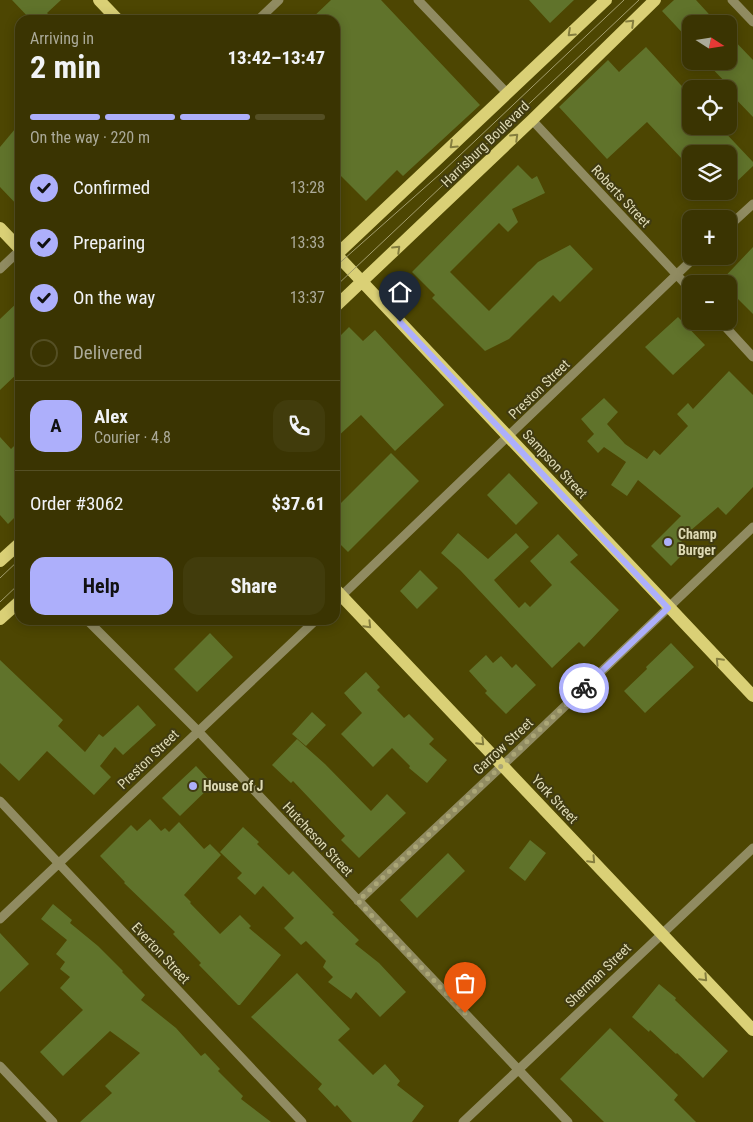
<!DOCTYPE html>
<html lang="en">
<head>
<meta charset="utf-8">
<style>
  :root { --surface:#3a3402; --page:#413c0c; --text:#f1f3f6; --muted:#abaa99; --line:#544f24; --accent:#adaffb }
  body { margin:0; font-family:"Roboto Condensed",sans-serif; background:var(--page); color:var(--text); height:100vh; display:flex; flex-direction:column; font-size:19px; white-space:nowrap }
  * { box-sizing:border-box; margin:0 }
  p { font-size:16px; color:var(--muted) }
  .icon { flex:none; width:28px; height:28px; fill:none; stroke:currentColor; stroke-width:2; stroke-linecap:round; stroke-linejoin:round }
  .map { position:relative; flex:1; overflow:hidden }
  .side { position:absolute; left:15px; top:15px; width:325px; height:610px; display:flex; flex-direction:column; background:var(--surface); border-radius:15px; box-shadow:0 2px 12px #0003,0 0 0 1px var(--line) }
  .side>* { flex:none }
  .needle { width:32px; rotate:102deg }
  .fabs { position:absolute; left:682px; top:15px; display:grid; gap:10px }
  .fabs a { display:grid; place-items:center; width:55px; height:55px; border-radius:10px; background:var(--surface); box-shadow:0 2px 12px #0003,0 0 0 1px var(--line); font-size:25px }
  .pin { position:absolute; display:grid; place-items:center; width:42px; height:42px; color:#fff; margin:-51px -21px; border-radius:50% 50% 50% 0; rotate:-45deg; box-shadow:0 0 5px #0007 }
  .pin .icon { rotate:45deg }
  .courier { position:absolute; display:grid; place-items:center; width:50px; height:50px; margin:-25px; border:4px solid #adaffb; border-radius:50%; background:#fff; color:#222; box-shadow:0 1px 6px #0007 }
  .head em { font-style:normal; font-weight:700 }
  .head div { display:flex; flex-direction:column-reverse }
  .head { display:flex; align-items:center; justify-content:space-between; height:85px; padding:0 15px }
  h1 { font-size:32px; font-weight:700; line-height:38px }
  .bar { display:grid; grid-template-columns:repeat(4,1fr); gap:8px 5px; align-content:center; height:60px; padding:0 15px }
  .bar i { height:6px; border-radius:4px; background:var(--line) }
  .bar .on { background:var(--accent) }
  .bar p { grid-column:span 4 }
  .line { display:flex; align-items:center; gap:12px; padding:0 15px; border-top:1px solid var(--line) }
  .line div { flex:1 }
  .round { display:grid; place-items:center; flex:none; width:52px; height:52px; border-radius:15px; background:var(--page) }
  ol { padding:0 15px; list-style:none }
  li { display:flex; align-items:center; gap:15px; height:55px }
  li p { margin-inline-start:auto }
  li .icon { padding:5px; border-radius:50%; background:var(--accent); color:#111; stroke-width:4 }
  li:last-child { color:var(--muted) }
  li i { width:28px; height:28px; border:2px solid var(--line); border-radius:50% }
  .primary-button { display:flex; gap:10px; margin-top:auto; padding:10px 15px }
  .primary-button a { flex:1; height:58px; border-radius:15px; background:var(--accent); color:#111; font-size:20px; font-weight:700; line-height:58px; text-align:center }
  .primary-button a+a { background:var(--page); color:var(--text) }
  .map>svg:first-child { display:block }
  .building { fill:#60732b }
  .lines { fill:none; stroke-linecap:round; stroke-linejoin:round }
  .minor { stroke:#908b61; stroke-width:9 }
  .major { stroke:#dad076; stroke-width:12 }
  .tram { stroke:#a39e6c; stroke-width:1 }
  .oneway { stroke:#857e3e }
  .done { stroke:#aba676; stroke-width:5; stroke-dasharray:0 9 }
  .route { stroke:#adaffb; stroke-width:6 }
  .poi-dot { fill:#adaffb; stroke:#403b11; stroke-width:2 }
  .labels { text-anchor:middle; dominant-baseline:central; stroke-width:4; stroke-linejoin:round; paint-order:stroke }
  .street-label { font-size:14px; fill:#dedab4; stroke:#403b11 }
  .poi-label { font-size:14px; font-weight:bold; fill:#dedab4; stroke:#403b11; text-anchor:start }
</style>
</head>
<body>
<div class="map">
<svg width="753" height="1122" viewBox="0 0 753 1122">
  <rect width="100%" height="100%" fill="#4d4602"/>
  <path class="building" d="M12,0H61L47,13L54,20H31Z
    M331,0H381L480,105L403,176L397,170L366,201L335,170V20H310Z
    M529,0H574L550,23Z
    M674,0H696L718,24H691V42L662,11Z
    M729,35L753,60V117L729,92V86L705,61H729Z
    M646,47L691,96V126H719L753,162V166L729,189V154H689L683,160L647,122L607,159L559,107L608,60L619,72Z
    M20,123V208L0,187V147Z
    M518,165L532,179L537,176L545,193L512,209L518,222L508,232L499,223L450,272L489,311L538,262L570,245L593,269L560,302L553,295L509,339L485,351L432,298L435,295L412,272Z
    M753,247V314L729,290V284H718Z
    M20,300V371L0,390V319Z
    M678,317L705,345L673,375L645,347Z
    M349,327L363,341L375,330L444,405L395,451L361,415L335,439V341Z
    M729,371L753,395V487L726,515L718,507L683,537L684,539L677,546L684,553L671,566L651,546L681,516L638,480L627,496L611,485L626,462L604,447L598,453L587,441L594,434L581,419L604,398L618,412L607,424L625,444L647,459L654,450L660,455L688,426L677,414L688,403L693,409Z
    M0,437L11,449L20,440V512L8,524L0,515Z
    M391,453L419,481L348,552L335,539V509Z
    M509,473L538,503L516,525L487,495Z
    M458,533L488,559L516,533L529,547L494,580L519,608L525,602L530,607L552,585L530,561L558,534L578,555L570,562L619,610L584,647L579,642L552,668L460,570L441,553Z
    M420,570L438,588L417,609L400,591Z
    M210,633L233,657L197,692L174,669Z
    M671,643L694,667L645,713L624,691L647,669L646,667Z
    M486,655L493,663L501,656L512,668L516,664L536,685L506,714L485,693L487,691L469,671Z
    M0,660L63,720L58,726L85,752L99,734L103,737L138,705L156,725L123,755L115,747L100,766L111,777L94,795L47,751L19,781L0,763Z
    M366,672L380,687L377,690L404,718L409,714L434,739L429,744L447,760L427,783L409,768L410,766L392,748L373,767L341,734L362,713L344,693Z
    M312,712L326,725L306,746L292,734Z
    M297,739L325,764L371,811L387,794L406,813L359,858L341,840L345,836L293,781L291,783L272,765Z
    M196,766L213,784L180,816L162,798Z
    M150,819L161,831L165,828L169,832L179,822L204,849L210,844L221,855L184,895L191,902L190,903L220,934L240,915L251,926L249,928L281,955L240,1005H238L199,965L201,963L173,934L175,932L124,883L125,882L100,856L131,825L137,831Z
    M243,827L259,842L257,844L289,875L293,871L334,913L332,914L359,940L355,944L379,963L406,992L380,1017L356,992L351,999L328,982L333,977L323,967L326,961L306,941L301,945L284,928L294,918L263,886L255,895L237,878L242,873L220,852Z
    M530,840L546,853L525,881L509,868Z
    M448,853L465,871L417,918L400,900Z
    M53,904L72,920L70,923L98,946L123,971L122,972L145,995L141,1000L176,1028L201,1056L205,1053L220,1069L218,1071L243,1096L241,1099L271,1122H80L112,1093L105,1086L140,1053L110,1031L63,1076L40,1052L83,1010L60,988L70,977L60,969L65,962L56,954L67,940L41,919Z
    M0,933L29,964L0,992Z
    M297,973L350,1029L338,1040L373,1075L385,1064L400,1081L397,1085L424,1106L412,1122H352L337,1105L335,1107L318,1089L322,1084L251,1017Z
    M659,984L676,998L675,1000L728,1051L703,1078L677,1053L676,1054L650,1030L649,1032L632,1017Z
    M610,1028L678,1095L674,1100L696,1122H604L560,1079Z"/>
  <g class="lines">
    <path class="minor" d="M418,0L507,93
      M732,0L753,22
      M258,20L279,0
      M532,120L691,290
      M729,226L753,204
      M0,269L20,250
      M720,321L753,357
      M335,602L696,256
      M87,620L198,731L568,1122
      M0,801L302,1122
      M358,901L521,748L753,527
      M0,919L316,620
      M0,1066L53,1122
      M463,1122L753,848"/>
    <path class="major" d="M99,0L118,20
      M0,228L20,249
      M335,253L753,696
      M335,256L606,0
      M335,307L532,120L655,0
      M0,561L20,543
      M335,589L753,1030
      M0,619L20,601"/>
    <path class="tram" d="M335,267L440,174L624,0
      M335,287L639,0
      M0,578L20,559
      M0,602L20,583"/>
  </g>
  <defs><path id="oneway-chevron" d="M-2-3.5L2.5 0L-2 3.5" fill="none" stroke-width="1.6" stroke-linecap="round" stroke-linejoin="round" transform="scale(1.25)"/></defs>
  <g class="oneway">
    <use href="#oneway-chevron" transform="translate(631 23) rotate(-44)"/>
    <use href="#oneway-chevron" transform="translate(571 33) rotate(137)"/>
    <use href="#oneway-chevron" transform="translate(515 137) rotate(-44)"/>
    <use href="#oneway-chevron" transform="translate(453 145) rotate(137)"/>
    <use href="#oneway-chevron" transform="translate(397 249) rotate(-44)"/>
    <use href="#oneway-chevron" transform="translate(368 625) rotate(46)"/>
    <use href="#oneway-chevron" transform="translate(719 661) rotate(-134)"/>
    <use href="#oneway-chevron" transform="translate(481 742) rotate(46)"/>
    <use href="#oneway-chevron" transform="translate(592 860) rotate(47)"/>
    <use href="#oneway-chevron" transform="translate(704 978) rotate(46)"/>
  </g>
  <g class="lines">
    <path class="done" d="M465,1013L358,901L584,688"/>
    <path class="route" d="M400,322L668,608L584,688"/>
  </g>
  <g class="poi-dot">
    <circle cx="668" cy="542" r="5"/>
    <circle cx="193" cy="786" r="5"/>
  </g>
  <g class="labels">
    <g class="street-label">
      <text transform="translate(485 144) rotate(-44)">Harrisburg Boulevard</text>
      <text transform="translate(621 196) rotate(47)">Roberts Street</text>
      <text transform="translate(539 389) rotate(-44)">Preston Street</text>
      <text transform="translate(555 464) rotate(47)">Sampson Street</text>
      <text transform="translate(503 746) rotate(-43)">Garrow Street</text>
      <text transform="translate(148 759) rotate(-44)">Preston Street</text>
      <text transform="translate(555 799) rotate(47)">York Street</text>
      <text transform="translate(318 839) rotate(47)">Hutcheson Street</text>
      <text transform="translate(161 953) rotate(47)">Everton Street</text>
      <text transform="translate(598 975) rotate(-44)">Sherman Street</text>
    </g>
    <g class="poi-label">
      <text x="678" y="534">Champ<tspan x="678" dy="16">Burger</tspan></text>
      <text x="203" y="786">House of J</text>
    </g>
  </g>
</svg>
<div class="fabs">
<a><svg class="needle" viewBox="-14 -14 28 28"><path d="M0-13l5 13h-10z" fill="#e53935"/><path d="M0 13l5-13h-10z" fill="#abaa99"/></svg></a>
<a><svg class="icon" aria-label="locate" viewBox="0 0 24 24"><circle cx="12" cy="12" r="6"/><path d="M12 2v4M12 18v4M2 12h4M18 12h4"/></svg></a>
<a><svg class="icon" aria-label="layers" viewBox="0 0 24 24"><path d="M12 4l9 5-9 5-9-5zM3 14l9 5 9-5"/></svg></a>
<a>+</a>
<a>−</a>
</div>
<div class="pin" style="left:465px;top:1013px;background:#ea580c"><svg class="icon" aria-label="bag" viewBox="0 0 24 24"><path d="M5 8h14l-1 12H6zM9 8a3 3 0 0 1 6 0"/></svg></div>
<div class="pin" style="left:400px;top:322px;background:#1f2937"><svg class="icon" aria-label="home" viewBox="0 0 24 24"><path d="M3 11l9-7 9 7M6 9v11h12V9"/></svg></div>
<div class="courier" style="left:584px;top:688px"><svg class="icon" aria-label="bike" viewBox="0 0 24 24"><circle cx="6" cy="16" r="4"/><circle cx="18" cy="16" r="4"/><path d="M6 16l4-8h5l3 8M10 8l3 8H6M13 5h3"/></svg></div>
<section class="side">
<div class="head"><div><h1>2 min</h1><p>Arriving in</p></div><em>13:42–13:47</em></div>
<div class="bar"><i class="on"></i><i class="on"></i><i class="on"></i><i></i><p>On the way · 220 m</p></div>
<ol>
<li><svg class="icon" aria-label="check" viewBox="0 0 24 24"><path d="M5 12l5 5 9-10"/></svg>Confirmed<p>13:28</p></li>
<li><svg class="icon" aria-label="check" viewBox="0 0 24 24"><path d="M5 12l5 5 9-10"/></svg>Preparing<p>13:33</p></li>
<li><svg class="icon" aria-label="check" viewBox="0 0 24 24"><path d="M5 12l5 5 9-10"/></svg>On the way<p>13:37</p></li>
<li><i></i>Delivered</li>
</ol>
<div class="line" style="height:90px"><b class="round" style="background:var(--accent);color:#111">A</b><div><b>Alex</b><p>Courier · 4.8</p></div><a class="round"><svg class="icon" aria-label="phone" viewBox="0 0 24 24"><path d="M5 4h4l2 5-3 2q2 4 5 5l2-3 5 2v4C11 20 4 13 5 4z"/></svg></a></div>
<div class="line" style="height:65px"><div>Order #3062</div><b>$37.61</b></div>
<div class="primary-button"><a>Help</a><a>Share</a></div>
</section>
</div>
</body>
</html>
